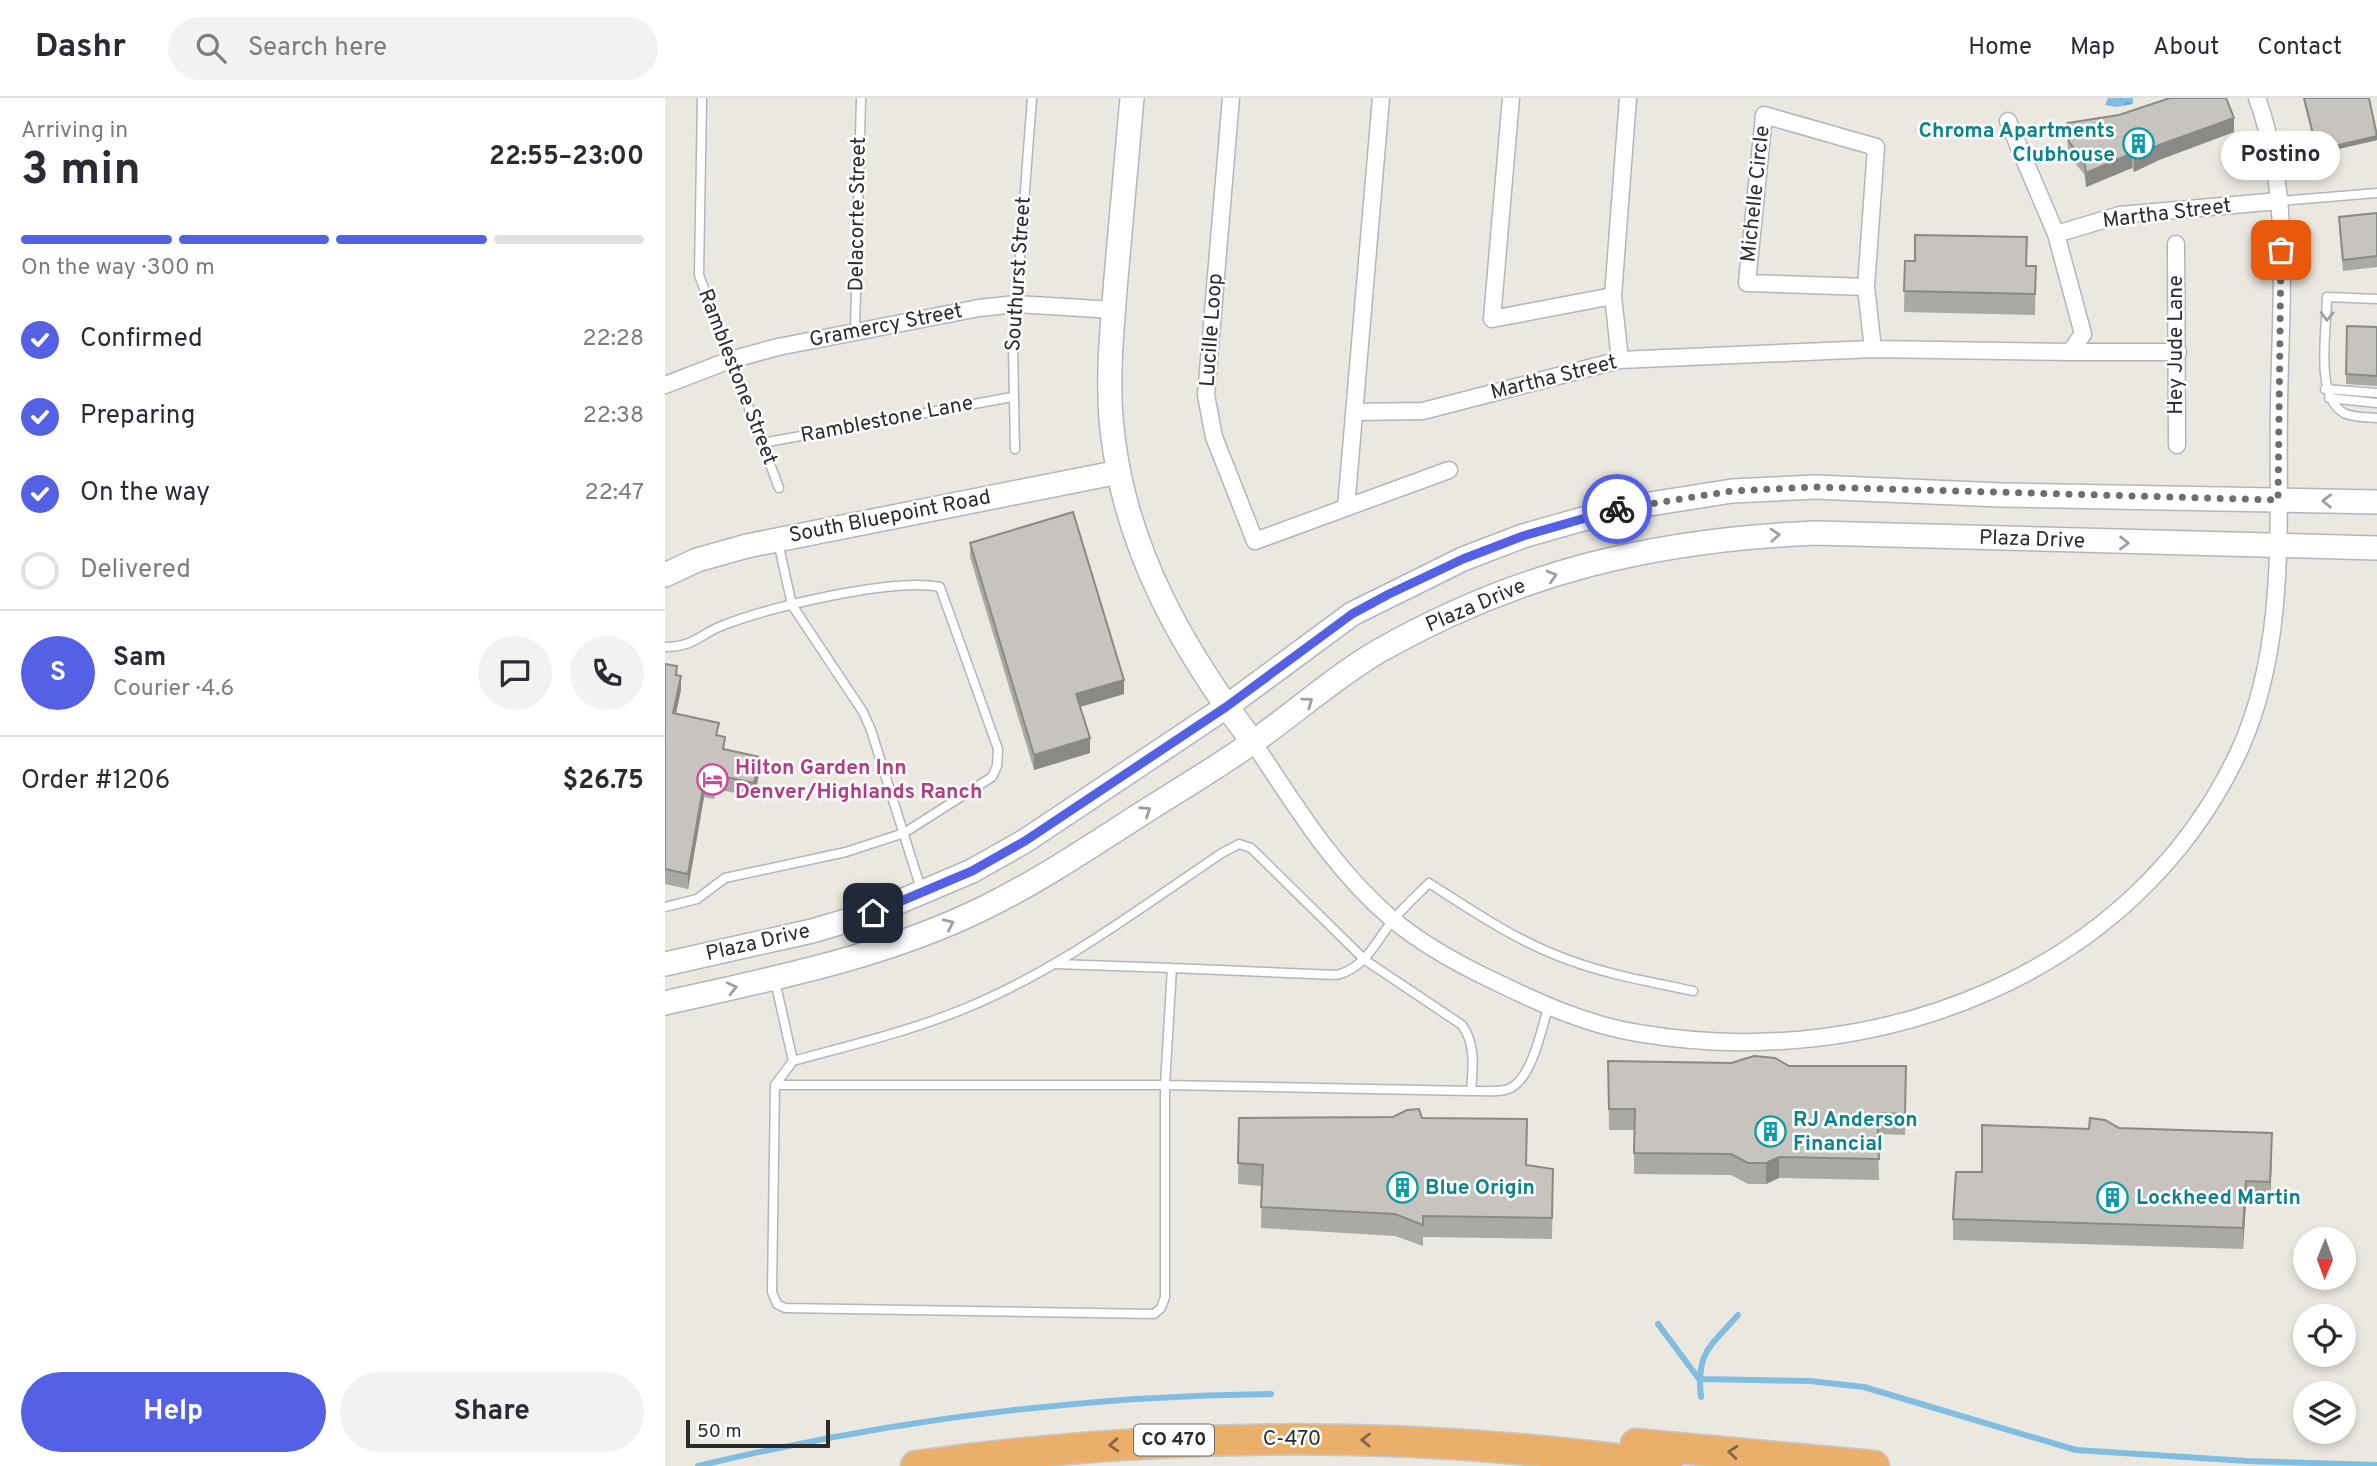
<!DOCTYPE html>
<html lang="en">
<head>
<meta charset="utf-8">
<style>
  :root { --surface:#fff; --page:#f2f2f3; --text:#2b2b33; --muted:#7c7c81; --line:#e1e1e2; --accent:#5461e4 }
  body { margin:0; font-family:Overpass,sans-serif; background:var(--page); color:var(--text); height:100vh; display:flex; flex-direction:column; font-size:26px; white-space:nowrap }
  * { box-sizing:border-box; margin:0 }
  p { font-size:23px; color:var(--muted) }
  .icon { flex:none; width:38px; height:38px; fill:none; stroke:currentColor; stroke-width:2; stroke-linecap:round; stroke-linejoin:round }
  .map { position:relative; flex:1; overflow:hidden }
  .details { display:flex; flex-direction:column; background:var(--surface); width:665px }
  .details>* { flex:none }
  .needle { width:46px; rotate:181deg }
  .fabs { position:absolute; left:1628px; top:1129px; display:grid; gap:14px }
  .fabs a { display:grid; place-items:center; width:63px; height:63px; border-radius:50%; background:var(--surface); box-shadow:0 4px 10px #0003; font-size:35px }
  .scale { position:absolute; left:21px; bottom:18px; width:144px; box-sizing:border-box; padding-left:7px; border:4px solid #2c2c2c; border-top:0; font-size:19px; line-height:24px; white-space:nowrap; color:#2c2c2c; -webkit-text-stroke:5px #fff; paint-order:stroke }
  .pin { position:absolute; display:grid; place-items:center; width:60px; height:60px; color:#fff; margin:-30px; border-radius:14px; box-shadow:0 4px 10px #0006 }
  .courier { position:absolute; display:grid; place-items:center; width:70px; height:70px; margin:-35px; border:5px solid #5461e4; border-radius:50%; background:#fff; color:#222; box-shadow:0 2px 9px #0007 }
  .bubble { position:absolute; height:49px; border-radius:24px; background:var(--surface); box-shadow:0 4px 10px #0003; font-size:23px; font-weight:700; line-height:49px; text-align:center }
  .headline em { font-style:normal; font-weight:700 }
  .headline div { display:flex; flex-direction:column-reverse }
  .headline { display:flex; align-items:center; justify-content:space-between; height:119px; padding:0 21px }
  h1 { font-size:46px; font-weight:700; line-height:52px }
  .bar { display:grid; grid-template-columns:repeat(4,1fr); gap:10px 7px; align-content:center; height:84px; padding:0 21px }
  .bar i { height:9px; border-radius:5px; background:var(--line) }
  .bar .on { background:var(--accent) }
  .bar p { grid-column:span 4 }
  .line { display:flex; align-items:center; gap:18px; padding:0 21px; border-top:2px solid var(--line) }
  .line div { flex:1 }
  .round { display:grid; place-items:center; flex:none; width:74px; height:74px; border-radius:37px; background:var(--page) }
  ol { padding:0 21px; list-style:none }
  li { display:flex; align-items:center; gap:21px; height:77px }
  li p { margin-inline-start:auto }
  li .icon { padding:7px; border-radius:50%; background:var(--accent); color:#fff; stroke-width:4 }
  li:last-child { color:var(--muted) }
  li i { width:38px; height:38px; border:4px solid var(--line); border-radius:50% }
  .action { display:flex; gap:14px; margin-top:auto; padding:14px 21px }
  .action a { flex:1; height:80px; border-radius:42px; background:var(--accent); color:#fff; font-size:28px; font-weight:700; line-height:80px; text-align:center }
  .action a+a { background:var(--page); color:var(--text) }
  header { display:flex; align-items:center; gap:42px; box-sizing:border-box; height:98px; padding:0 35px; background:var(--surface); border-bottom:2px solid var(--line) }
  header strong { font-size:33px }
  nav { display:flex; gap:38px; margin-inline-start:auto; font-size:24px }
  .search { width:490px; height:63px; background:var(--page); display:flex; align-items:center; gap:18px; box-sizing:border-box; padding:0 24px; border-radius:38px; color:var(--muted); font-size:26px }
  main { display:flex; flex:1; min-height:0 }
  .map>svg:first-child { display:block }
  .water { fill:url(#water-ripples) }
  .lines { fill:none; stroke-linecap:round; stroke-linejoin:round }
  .stream { stroke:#80bde0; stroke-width:6 }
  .lane-casing { stroke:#b3b4be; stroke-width:11 }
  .street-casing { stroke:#b3b4be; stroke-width:19 }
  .secondary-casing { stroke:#b3b4be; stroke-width:26 }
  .highway-casing { stroke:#c8c8c8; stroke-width:33 }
  .lane { stroke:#fff; stroke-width:8 }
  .street { stroke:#fff; stroke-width:16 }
  .secondary { stroke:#fff; stroke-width:23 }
  .highway { stroke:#ebaf6c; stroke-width:30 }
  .wall { fill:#aba9a4 }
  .shaded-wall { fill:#8b8986 }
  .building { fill:#c7c4bf; stroke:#8b8986; stroke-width:2 }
  .oneway { stroke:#a0a0a0 }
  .oneway2 { stroke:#826749 }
  .done { stroke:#6f6e6b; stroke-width:7; stroke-dasharray:0 12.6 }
  .route { stroke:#5461e4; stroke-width:9 }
  .labels { text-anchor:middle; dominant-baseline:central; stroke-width:5; stroke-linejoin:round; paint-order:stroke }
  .shield { fill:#fff; stroke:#6b6b6b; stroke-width:2 }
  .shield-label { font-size:19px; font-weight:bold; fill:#2c2c2c }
  .culture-label { font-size:21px; font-weight:bold; fill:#0d838f; stroke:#fff; text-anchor:start }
  .street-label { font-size:21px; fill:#2c2c2c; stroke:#fff }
  .hotel-label { font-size:21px; font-weight:bold; fill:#b23c85; stroke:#fff; text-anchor:start }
</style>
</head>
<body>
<header>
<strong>Dashr</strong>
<div class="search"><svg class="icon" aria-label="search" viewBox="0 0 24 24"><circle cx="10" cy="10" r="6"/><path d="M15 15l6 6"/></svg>Search here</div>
<nav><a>Home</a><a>Map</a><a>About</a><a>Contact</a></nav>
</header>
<main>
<section class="details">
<div class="headline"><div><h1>3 min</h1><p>Arriving in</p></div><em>22:55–23:00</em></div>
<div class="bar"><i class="on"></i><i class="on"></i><i class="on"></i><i></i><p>On the way · 300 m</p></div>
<ol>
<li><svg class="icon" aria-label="check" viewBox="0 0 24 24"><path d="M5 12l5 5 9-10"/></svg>Confirmed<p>22:28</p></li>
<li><svg class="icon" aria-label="check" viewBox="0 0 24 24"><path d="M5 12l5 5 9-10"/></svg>Preparing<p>22:38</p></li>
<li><svg class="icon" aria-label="check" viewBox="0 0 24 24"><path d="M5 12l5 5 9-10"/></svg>On the way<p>22:47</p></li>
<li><i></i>Delivered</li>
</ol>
<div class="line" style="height:126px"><b class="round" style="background:var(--accent);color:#fff">S</b><div><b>Sam</b><p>Courier · 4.6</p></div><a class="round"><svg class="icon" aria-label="chat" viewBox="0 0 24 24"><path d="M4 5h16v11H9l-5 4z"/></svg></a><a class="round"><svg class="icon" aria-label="phone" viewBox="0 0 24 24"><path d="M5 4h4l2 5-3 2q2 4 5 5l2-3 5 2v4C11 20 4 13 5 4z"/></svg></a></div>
<div class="line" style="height:91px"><div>Order #1206</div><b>$26.75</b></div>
<div class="action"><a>Help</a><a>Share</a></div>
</section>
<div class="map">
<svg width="1712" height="1368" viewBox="0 0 1712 1368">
  <defs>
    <pattern id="water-ripples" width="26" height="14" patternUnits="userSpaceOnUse" patternTransform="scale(1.75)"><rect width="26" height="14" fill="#80bde0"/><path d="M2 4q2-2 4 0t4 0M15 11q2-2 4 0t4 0" fill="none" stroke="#699ab6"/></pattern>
  </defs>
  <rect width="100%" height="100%" fill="#ebe8e0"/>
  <path class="water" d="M1443,0H1468V6L1451,9L1440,7Z"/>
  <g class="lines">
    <path class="stream" d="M993,1226L1034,1281L1145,1283L1199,1289L1411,1352L1582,1363L1712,1367
      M1036,1299C1031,1254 1045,1249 1073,1217
      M33,1368C221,1323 413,1298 606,1296"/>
    <defs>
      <path id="lane" d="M37,0L34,177L114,390
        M1614,103L1712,95
        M1712,201L1662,199C1662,230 1649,299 1679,315C1689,320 1701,319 1712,320
        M190,232L196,0
        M1660,291L1712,295
        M1664,300L1712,305
        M97,345L347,299
        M350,351L348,250L367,0
        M113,444L127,507L198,614L206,632L256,791
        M0,549C30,549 34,536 59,527C106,509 228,479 275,489L333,651L332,668L327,679L239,735L181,754L60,780L32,801L0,809
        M507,870L672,877C702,869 711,842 729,821C740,808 752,797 764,785C809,814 853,844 904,862C944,877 987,884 1028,893
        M110,883L128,963C186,947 246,933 301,910C394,872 475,810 557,755L574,746L586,750L700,862L797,927C811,947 808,969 806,993L500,987V1199L496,1210L489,1216L120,1210L112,1206L107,1194L110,987L128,963
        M110,987H500L507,870L391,866
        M806,993C817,993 830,994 840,992C866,987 876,932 883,910"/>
      <path id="street" d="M566,0L541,297L549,339L590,443L784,372
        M846,0L827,221L948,198
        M1343,23L1391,136
        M1511,146L1512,347
        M1201,189L1082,185L1099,17L1211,49L1201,189L1208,251
        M1405,254H1513
        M955,262L948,198L963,0
        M0,287L65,262L113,249L314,210L351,206L449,212
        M689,314L758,313L955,262L1208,251L1405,254L1418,236L1391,136L1455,117L1614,103
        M681,410L716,0
        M588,644C630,707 669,772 727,821C758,847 795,867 831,884C876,906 923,927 973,935C1209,976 1471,878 1575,651C1623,545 1612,422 1614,308C1615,206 1628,98 1592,0"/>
      <path id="secondary" d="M467,0C462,60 456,120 451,180C447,232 441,287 448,339C462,454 519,554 588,644
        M0,477L32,462L82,448L454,374
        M0,866L147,833L208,815L307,773L360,743L561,609L687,516L798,461L858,438L953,411L1067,393L1150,389L1336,397L1712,404
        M0,905C110,880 220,859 321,809C374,783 423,750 473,718C512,693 553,669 591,642C632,613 671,578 714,553C855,473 989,442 1150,435L1712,450"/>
      <path id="highway" d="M971,1346L1209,1368
        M251,1368C501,1333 752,1332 1002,1368"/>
    </defs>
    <use href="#lane" class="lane-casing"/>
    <use href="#street" class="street-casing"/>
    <use href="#secondary" class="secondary-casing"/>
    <use href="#highway" class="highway-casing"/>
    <use href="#lane" class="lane"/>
    <use href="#street" class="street"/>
    <use href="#secondary" class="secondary"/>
    <use href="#highway" class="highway"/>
  </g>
  <path class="wall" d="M1501,0H1561L1569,34L1494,62L1469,74L1467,70L1421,89L1419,76L1404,58L1402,40V25L1454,17L1502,1Z
    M1638,0H1704L1712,34V42L1652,56Z
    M1712,115V169L1678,173L1674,130V119Z
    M1240,163L1371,168L1370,217L1239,214Z
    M1682,228L1712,229V288L1681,286Z
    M305,445L459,596L415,609L425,655L369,672L305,459Z
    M0,566L12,577L16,592L11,615L54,638L60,651L95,673L89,699L51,691L49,701L39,699L23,791L0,786Z
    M943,963L1124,968L1241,989L1240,1037L1213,1036L1214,1082L1114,1080L1101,1086H1083L1066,1077L969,1076V1032H944Z
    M574,1020H757L862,1067L888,1071L887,1141L758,1139V1148L730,1138L596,1130L597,1088L573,1086Z
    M1454,1030L1607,1056L1605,1105L1581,1104L1578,1151L1288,1142V1121L1317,1074Z"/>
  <path class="shaded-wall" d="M1569,20V34L1494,62L1469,74V60L1494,47Z
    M1712,38V42L1652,56V52Z
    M1467,55V70L1421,89V75Z
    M16,578V592L8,629V615Z
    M459,582V596L411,610V596Z
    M425,640V655L369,672V657Z
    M95,659V673L89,699V685Z
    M51,677V691L49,701V687Z
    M39,684V699L23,791V776Z
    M1241,968V989L1240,1037V1016Z
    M1607,1035V1056L1605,1105V1084Z
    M1114,1059V1080L1101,1086V1065Z
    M1581,1083V1104L1578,1151V1130Z"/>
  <path class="building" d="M1505,0H1561L1569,20L1494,47L1469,60L1467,55L1421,75L1419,62L1404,44L1402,25L1454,17Z
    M1639,0H1704L1712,38L1652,52Z
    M1712,115V158L1678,162L1674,119Z
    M1250,137L1362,139L1361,168H1371L1370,196L1239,193L1240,163H1250Z
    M1682,228L1712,229V278L1681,276Z
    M408,414L459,582L411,596L425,640L369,657L305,445Z
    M0,566L12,568L11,577L16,578L8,615L54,625L51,637L60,639L58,651L95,659L89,685L51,677L49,687L39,684L23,776L0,771Z
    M1089,958L1110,960L1124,968H1241L1240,1016L1212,1015L1214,1061L1114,1059L1101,1065H1083L1066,1056L969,1055L970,1011H944L943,963L1066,965Z
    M754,1011L757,1020L862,1021L861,1067L888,1071L887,1120L758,1118V1127L730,1116L596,1109L598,1067L573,1065L574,1020L728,1019L742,1012Z
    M1425,1020L1440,1022L1454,1030L1607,1035L1605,1084L1581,1083L1578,1130L1288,1121L1291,1074H1317V1027L1424,1031Z"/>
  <defs><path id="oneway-chevron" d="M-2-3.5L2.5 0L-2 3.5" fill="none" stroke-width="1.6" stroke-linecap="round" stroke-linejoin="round" transform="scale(1.75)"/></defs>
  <g class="oneway">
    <use href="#oneway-chevron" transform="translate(1662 218) rotate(91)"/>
    <use href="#oneway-chevron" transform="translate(1662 403) rotate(-179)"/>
    <use href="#oneway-chevron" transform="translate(1110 437) rotate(-3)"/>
    <use href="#oneway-chevron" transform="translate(1459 445) rotate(1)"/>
    <use href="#oneway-chevron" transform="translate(887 478) rotate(-16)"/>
    <use href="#oneway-chevron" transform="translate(643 604) rotate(-36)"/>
    <use href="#oneway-chevron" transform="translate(481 713) rotate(-33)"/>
    <use href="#oneway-chevron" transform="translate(284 826) rotate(-25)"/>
    <use href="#oneway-chevron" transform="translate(67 890) rotate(-13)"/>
  </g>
  <g class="oneway2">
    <use href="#oneway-chevron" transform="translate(701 1342) rotate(-179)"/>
    <use href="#oneway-chevron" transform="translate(449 1347) rotate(176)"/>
    <use href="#oneway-chevron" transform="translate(1068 1354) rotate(-175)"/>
  </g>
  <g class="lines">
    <path class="done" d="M952,411L1067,393L1150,389L1613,402L1616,152"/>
    <path class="route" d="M208,815L307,773L360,743L561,609L687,516L724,496L798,461L858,438L952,411"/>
  </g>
  <defs>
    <symbol id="building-ring" viewBox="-11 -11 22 22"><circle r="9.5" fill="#fff" stroke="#0f9aa8" stroke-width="1.5"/><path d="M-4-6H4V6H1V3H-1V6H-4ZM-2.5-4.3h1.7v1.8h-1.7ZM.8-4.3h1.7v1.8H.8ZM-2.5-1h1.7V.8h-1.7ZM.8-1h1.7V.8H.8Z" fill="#0f9aa8"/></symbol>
    <symbol id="hotel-ring" viewBox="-11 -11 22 22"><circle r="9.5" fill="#fff" stroke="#d1479c" stroke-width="1.5"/><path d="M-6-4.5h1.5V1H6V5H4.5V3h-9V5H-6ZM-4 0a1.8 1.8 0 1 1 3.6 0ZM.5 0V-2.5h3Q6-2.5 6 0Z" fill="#d1479c"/></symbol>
  </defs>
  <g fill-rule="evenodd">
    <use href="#building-ring" x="1456" y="28" width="35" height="35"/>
    <use href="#hotel-ring" x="30" y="664" width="35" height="35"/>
    <use href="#building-ring" x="1088" y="1016" width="35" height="35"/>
    <use href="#building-ring" x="720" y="1072" width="35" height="35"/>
    <use href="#building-ring" x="1430" y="1082" width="35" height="35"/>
  </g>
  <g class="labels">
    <rect class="shield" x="469" y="1326.5" width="80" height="31" rx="5"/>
    <g class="shield-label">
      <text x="509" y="1342">CO 470</text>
    </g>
    <g class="culture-label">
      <text x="1450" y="33" text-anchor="end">Chroma Apartments<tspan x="1450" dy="24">Clubhouse</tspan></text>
      <text x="1128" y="1022">RJ Anderson<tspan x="1128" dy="24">Financial</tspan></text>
      <text x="760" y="1090">Blue Origin</text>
      <text x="1471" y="1100">Lockheed Martin</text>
    </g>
    <g class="street-label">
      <text transform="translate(1091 96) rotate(-84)">Michelle Circle</text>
      <text transform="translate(193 116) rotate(-89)">Delacorte Street</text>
      <text transform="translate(1502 116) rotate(-7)">Martha Street</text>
      <text transform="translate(354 176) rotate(-86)">Southurst Street</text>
      <text transform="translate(221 228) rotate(-11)">Gramercy Street</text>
      <text transform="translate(547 232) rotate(-86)">Lucille Loop</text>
      <text transform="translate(1511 247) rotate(-90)">Hey Jude Lane</text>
      <text transform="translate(72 279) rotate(69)">Ramblestone Street</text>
      <text transform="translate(889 280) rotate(-14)">Martha Street</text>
      <text transform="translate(222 322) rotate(-11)">Ramblestone Lane</text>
      <text transform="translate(225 419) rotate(-11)">South Bluepoint Road</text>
      <text transform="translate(1367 442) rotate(2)">Plaza Drive</text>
      <text transform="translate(811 508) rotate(-23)">Plaza Drive</text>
      <text transform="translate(93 845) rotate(-13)">Plaza Drive</text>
      <text x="627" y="1341">C-470</text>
    </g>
    <g class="hotel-label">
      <text x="70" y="670">Hilton Garden Inn<tspan x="70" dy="24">Denver/Highlands Ranch</tspan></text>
    </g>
  </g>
</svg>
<div class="fabs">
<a><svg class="needle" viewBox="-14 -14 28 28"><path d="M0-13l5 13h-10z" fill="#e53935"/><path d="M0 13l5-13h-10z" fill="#7c7c81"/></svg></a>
<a><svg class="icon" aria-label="locate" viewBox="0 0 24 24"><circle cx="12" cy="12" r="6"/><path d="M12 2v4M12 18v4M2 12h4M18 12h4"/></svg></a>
<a><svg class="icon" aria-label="layers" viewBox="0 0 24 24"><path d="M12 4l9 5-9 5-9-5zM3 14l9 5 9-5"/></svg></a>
</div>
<div class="scale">50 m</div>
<div class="pin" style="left:1616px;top:152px;background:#ea580c"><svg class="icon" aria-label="bag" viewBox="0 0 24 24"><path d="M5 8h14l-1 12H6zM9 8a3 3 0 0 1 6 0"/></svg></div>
<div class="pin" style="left:208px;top:815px;background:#1f2937"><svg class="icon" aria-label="home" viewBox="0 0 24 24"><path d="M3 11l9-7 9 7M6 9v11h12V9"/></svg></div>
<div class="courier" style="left:952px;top:411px"><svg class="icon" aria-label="bike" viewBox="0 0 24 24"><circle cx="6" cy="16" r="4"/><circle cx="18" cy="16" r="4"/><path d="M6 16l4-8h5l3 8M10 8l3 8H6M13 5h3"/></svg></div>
<div class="bubble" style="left:1556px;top:33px;width:119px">Postino</div>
</div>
</main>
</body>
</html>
